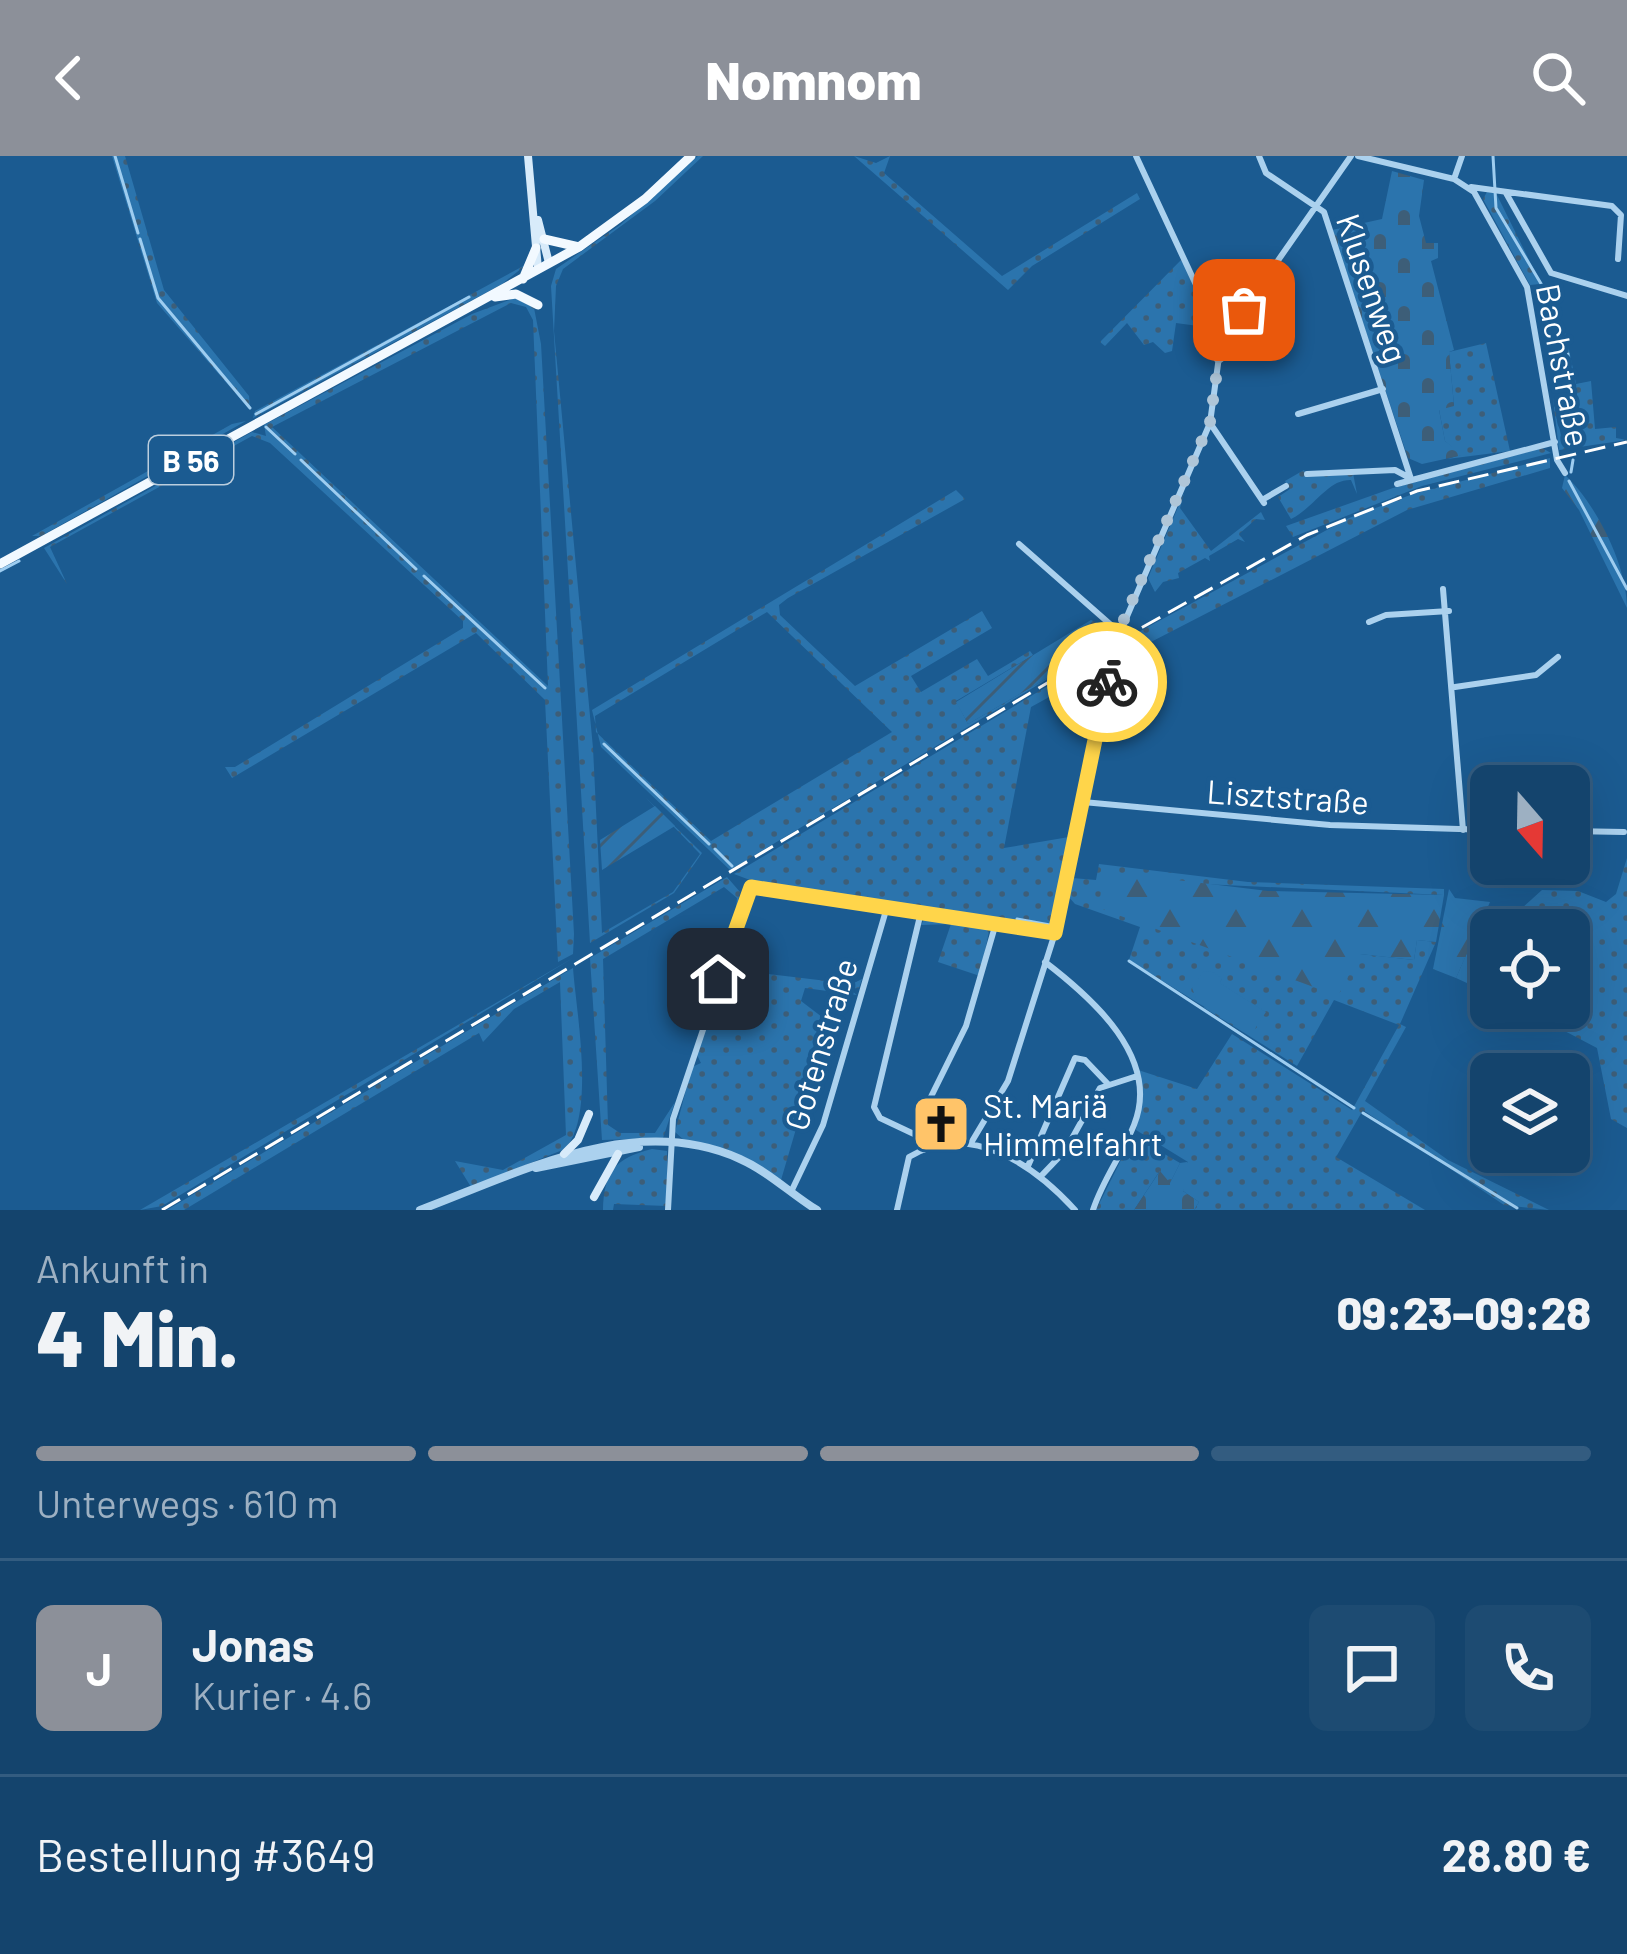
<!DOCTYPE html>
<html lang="de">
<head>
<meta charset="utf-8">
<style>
  :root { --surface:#14446d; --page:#1d4b72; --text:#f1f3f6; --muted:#9db0c2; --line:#335c80; --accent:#8c9099 }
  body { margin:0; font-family:Barlow,sans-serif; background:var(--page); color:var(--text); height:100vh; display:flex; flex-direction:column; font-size:45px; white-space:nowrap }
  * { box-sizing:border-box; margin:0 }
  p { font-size:39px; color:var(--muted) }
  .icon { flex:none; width:66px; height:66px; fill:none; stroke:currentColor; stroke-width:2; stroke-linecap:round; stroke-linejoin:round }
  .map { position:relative; height:1054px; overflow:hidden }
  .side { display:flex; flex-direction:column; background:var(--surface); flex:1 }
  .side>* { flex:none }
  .needle { width:78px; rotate:160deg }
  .buttons { position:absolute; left:1470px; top:609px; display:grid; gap:24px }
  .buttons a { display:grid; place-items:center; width:120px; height:120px; border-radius:18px; background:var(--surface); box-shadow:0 12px 48px #0002,0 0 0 3px var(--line); font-size:60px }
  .pin { position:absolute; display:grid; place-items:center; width:102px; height:102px; color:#fff; margin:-51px; border-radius:24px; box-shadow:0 6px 18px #0006 }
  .courier { position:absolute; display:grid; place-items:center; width:120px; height:120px; margin:-60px; border:9px solid #ffd54a; border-radius:50%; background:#fff; color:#222; box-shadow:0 3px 15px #0007 }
  .head em { font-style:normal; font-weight:800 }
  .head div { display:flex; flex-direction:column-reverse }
  .head { display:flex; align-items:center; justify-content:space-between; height:204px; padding:0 36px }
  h1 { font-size:78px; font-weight:800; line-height:90px }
  .bar { display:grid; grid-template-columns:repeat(4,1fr); gap:18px 12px; align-content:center; height:144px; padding:0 36px }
  .bar i { height:15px; border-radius:9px; background:var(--line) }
  .bar .on { background:var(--accent) }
  .bar p { grid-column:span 4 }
  .line { display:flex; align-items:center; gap:30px; padding:0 36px; border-top:3px solid var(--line) }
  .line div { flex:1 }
  .round { display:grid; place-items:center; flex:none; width:126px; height:126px; border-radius:18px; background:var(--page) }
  header { display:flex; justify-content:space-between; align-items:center; height:156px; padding:0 36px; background:var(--accent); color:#fff; font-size:54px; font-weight:800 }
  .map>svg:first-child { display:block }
  .grass { fill:url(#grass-dots); fill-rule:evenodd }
  .forest { fill:url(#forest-firs) }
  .cemetery { fill:url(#cemetery-stones) }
  .garden { fill:url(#garden-furrows) }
  .pitch { fill:#2b74ad }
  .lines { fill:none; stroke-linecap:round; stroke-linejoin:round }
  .stream { stroke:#9ecdf0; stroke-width:3 }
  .minor { stroke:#abd1ee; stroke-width:6 }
  .tertiary { stroke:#abd1ee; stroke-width:8 }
  .secondary { stroke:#d8ebfa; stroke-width:8 }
  .primary { stroke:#f2f9ff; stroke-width:9 }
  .rail { stroke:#fff; stroke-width:3; stroke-dasharray:21 9; stroke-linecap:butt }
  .done { stroke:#afc6d8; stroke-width:12; stroke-dasharray:0 21.6 }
  .route { stroke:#ffd54a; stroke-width:15 }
  .labels { text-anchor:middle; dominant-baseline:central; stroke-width:9; stroke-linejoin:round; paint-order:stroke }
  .shield { fill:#1b5b91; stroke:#bbcede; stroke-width:3 }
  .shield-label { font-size:30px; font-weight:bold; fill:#fff }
  .street-label { font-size:33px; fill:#fff; stroke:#1b5b91 }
  .poi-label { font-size:33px; fill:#fff; stroke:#1b5b91; text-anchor:start }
</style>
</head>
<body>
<header><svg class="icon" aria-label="back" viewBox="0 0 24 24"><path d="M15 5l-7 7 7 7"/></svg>Nomnom<svg class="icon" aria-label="search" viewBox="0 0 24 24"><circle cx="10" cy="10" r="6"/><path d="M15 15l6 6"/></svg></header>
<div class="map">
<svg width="1627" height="1054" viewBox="0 0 1627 1054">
  <defs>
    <pattern id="grass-dots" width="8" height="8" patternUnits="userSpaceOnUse" patternTransform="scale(3)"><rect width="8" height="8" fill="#2b74ad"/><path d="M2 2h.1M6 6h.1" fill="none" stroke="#3d5e78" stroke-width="1.8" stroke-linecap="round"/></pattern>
    <pattern id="forest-firs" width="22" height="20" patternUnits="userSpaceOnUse" patternTransform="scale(3)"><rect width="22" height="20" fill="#2b74ad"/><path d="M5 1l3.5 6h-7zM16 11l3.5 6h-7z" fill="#3d5e78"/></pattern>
    <pattern id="cemetery-stones" width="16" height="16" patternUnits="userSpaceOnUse" patternTransform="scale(3)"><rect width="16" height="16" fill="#2b74ad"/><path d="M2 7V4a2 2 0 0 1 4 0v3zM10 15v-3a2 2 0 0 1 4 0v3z" fill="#3d5e78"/></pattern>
    <pattern id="garden-furrows" width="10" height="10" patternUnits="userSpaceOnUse" patternTransform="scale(3)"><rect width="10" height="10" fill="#2b74ad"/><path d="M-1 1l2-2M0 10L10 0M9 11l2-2" fill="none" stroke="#3d5e78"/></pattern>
  </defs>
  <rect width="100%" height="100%" fill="#1b5b91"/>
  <path class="grass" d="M112,0H125L164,134L249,240L250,254L157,147Z
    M698,0H703L655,45L563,113L556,130L554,175L593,592L602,777L673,736L700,698L646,642L702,697L674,737L590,787L551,130L556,113L620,69Z
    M854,0L876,7L890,0L884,17L1002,120L1137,37L1140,43L1032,110L1008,134Z
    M1487,36L1496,37L1566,179L1576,228L1591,225L1595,273L1616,271V282L1627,284L1559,294L1553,242L1563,289L1568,288C1573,228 1564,182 1540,128L1530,129L1483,43Z
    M1183,102L1218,181L1208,180L1206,171L1176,167L1172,195L1165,197L1153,186L1144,189L1127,167L1105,190L1100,186Z
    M527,108L502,128L253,262L255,255Z
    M515,142L534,152L541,188L574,778L573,798L558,806L545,544L476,477L232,622L225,611H235L463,472V465L270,287L252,280L50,391L67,428L44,392L252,276L266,280L264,269L472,158ZM511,147L526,151L533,164L548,530L272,271Z
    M1486,187L1510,295L1447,303L1461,299L1445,285L1439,253L1454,249L1449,196Z
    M246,265L41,380H32L232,268Z
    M1542,292L1551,297L1422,330L1293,381L1286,370L1393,332Z
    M1550,302V312L1407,354L1118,503L1122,485L1349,362L1413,338Z
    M1304,314L1307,320L1353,317L1357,338L1351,324C1328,323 1315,351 1291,363L1278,341L1290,333L1285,325Z
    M956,334L965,343L788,442L779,449L780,459L855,530L982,455L992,472L911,520L921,536L977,503L988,520L1030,495L1033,499L956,545L968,568L1109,486L730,714L601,591L592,554ZM767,456L892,576L711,685L596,576L595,560Z
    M1184,337L1180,352L1211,395L1261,356L1265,364L1256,363L1239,378L1245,386L1238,383L1209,400L1210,405L1205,402L1178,417L1179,422L1163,426L1155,436L1148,422Z
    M1108,494L1104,511L1031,551L1004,692L1069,681L1050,772L771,732L734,718Z
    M1627,702V972L1611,963L1597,892L1521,852H1569V774H1491V838L1456,822L1487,751L1512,761L1542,734L1578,735L1606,746L1616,738Z
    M1099,708L1248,726L1444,733V739L1203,728L1360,798L1414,804L1417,784L1436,786L1400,868L1406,871L1365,945L1448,1004L1549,1054L1504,1049L1363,954L1336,1001L1425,1054H1194L1199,1046L1183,1035L1188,1006L1136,974L1142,942L1138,914L1197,933L1232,878L1352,954L1399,869L1334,844L1297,910L1203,851L1265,856L1219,827L1222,823L1198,847L1129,804L1140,771L1075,748L1068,740L1072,722L1096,724Z
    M727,721L740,736L736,754L737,742L724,731L603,803L608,969L620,977H655L675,946L663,982L602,984L590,802Z
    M926,760L990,770L980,820L938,806L951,768L921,769Z
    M573,802L162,1050L140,1054Z
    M573,812C576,855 596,959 565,993L471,1031L455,1005L503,1014L566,979L560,826L514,853L483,886L479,877L184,1054H167Z
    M725,813L852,828L862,823L859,832L849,833L857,839L805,832L801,845L822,861L812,896L818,898L781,1024L745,1001L685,985L675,976L692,911L701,907L696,897Z
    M1133,980L1180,1007L1170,1027L1159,1016L1134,1054H1096Z
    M652,993L667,995V1050L614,1048L613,1054H603C604,1016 615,1002 652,993Z"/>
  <path class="forest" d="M1565,319C1597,349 1627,410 1627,452L1579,354L1562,332Z
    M1110,716L1268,735L1444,739L1436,786L1417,784L1414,804L1360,798L1338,840L1099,752L1103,717Z
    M1449,733L1455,742L1490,746L1456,822L1433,813Z"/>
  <path class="cemetery" d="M1392,15L1424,24L1419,60L1426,87H1438V102L1431,105L1454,194L1449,196L1454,250L1439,254L1445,285L1463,299L1422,308L1408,302L1332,74L1382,63Z
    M1187,1006L1195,1011L1183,1035L1199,1046L1194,1054H1134L1160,1015L1170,1027L1180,1007Z"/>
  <path class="garden" d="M1091,464L1100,468L1109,486L968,568L956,546Z
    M655,650L675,670L602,714L600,684Z"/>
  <path class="pitch" d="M1211,815L1222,822L1220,827L1266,856L1251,879L1198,847L1192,832L1203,816Z"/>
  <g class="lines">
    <path class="stream" d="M115,0L138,77
      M1493,0L1496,52L1543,131L1566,185
      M140,83L158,142L250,252
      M1568,198L1571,291
      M256,258L469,141
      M266,271L295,298
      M301,304L416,413
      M1571,316L1573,304
      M1569,325L1627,433
      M0,415L19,405
      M424,420L545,532
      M604,588L709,688
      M715,693L732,710
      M1017,763L1050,769
      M1129,805L1354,952
      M1363,957L1517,1052"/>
    <path class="minor" d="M1136,0L1211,161L1226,176
      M1259,0L1266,17L1324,56L1411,323
      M1358,0L1454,23L1474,36L1527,131L1557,304L1565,317
      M1454,23L1462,0
      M1471,31L1612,50L1621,59L1618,103
      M1506,37L1551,117L1627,140
      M1298,258L1383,233
      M1210,267L1264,347
      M1307,318L1395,314L1408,321
      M1397,328L1555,286
      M1262,344L1286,330
      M1019,388L1119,476
      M1443,433L1463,674
      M1369,466L1386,459L1449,455
      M1455,531L1536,519L1558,501
      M1083,646L1330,669L1491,674
      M1569,675L1624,676
      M1045,806C1092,842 1161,902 1134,969C1122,999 1103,1023 1093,1054
      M916,979L880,962L874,951L921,756
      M971,987L1008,925L1055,777L1116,486L1210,267L1221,186L1351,0
      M924,994L916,971L966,870L996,767
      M1028,1010L1075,902L1085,904L1107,927
      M1042,1019L1065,995L1100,932L1137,920
      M791,1036L823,969L887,751
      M668,1054L673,963L751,731L1055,777
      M897,1054L909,1001C970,964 1034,1009 1075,1054"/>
    <path class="tertiary" d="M536,1012L639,991
      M420,1054C519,1017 634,955 740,1003C769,1016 791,1038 817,1054"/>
    <path class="secondary" d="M528,0L538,113
      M538,64L549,107
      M564,998L578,984L589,958
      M594,1041L618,998"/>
    <path class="primary" d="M544,83L579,91
      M523,123L536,92
      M495,141L516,138L538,149
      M0,408L579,91L645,43L691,0"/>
    <path class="rail" d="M162,1054L1116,486L1307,379L1417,335L1627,286"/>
  </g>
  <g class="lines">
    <path class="done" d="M1107,526L1122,468L1210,266L1221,186L1244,154"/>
    <path class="route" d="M718,823L751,731L1055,777L1107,526"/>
  </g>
  <defs>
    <symbol id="church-square" viewBox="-11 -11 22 22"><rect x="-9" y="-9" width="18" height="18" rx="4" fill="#ffc469" stroke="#1b5b91"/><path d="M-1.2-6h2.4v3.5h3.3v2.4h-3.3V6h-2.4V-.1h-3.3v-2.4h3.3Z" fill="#111"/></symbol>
  </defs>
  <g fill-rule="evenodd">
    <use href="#church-square" x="908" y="935" width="66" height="66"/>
  </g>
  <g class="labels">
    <rect class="shield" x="149" y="280" width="84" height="48" rx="9"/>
    <g class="shield-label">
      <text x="191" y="304">B 56</text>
    </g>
    <g class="street-label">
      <text transform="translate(1373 132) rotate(71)">Klusenweg</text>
      <text transform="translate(1564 209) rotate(79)">Bachstraße</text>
      <text transform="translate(1288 640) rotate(4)">Lisztstraße</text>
      <text transform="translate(820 888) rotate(-73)">Gotenstraße</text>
    </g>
    <g class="poi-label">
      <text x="983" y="949">St. Mariä<tspan x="983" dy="38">Himmelfahrt</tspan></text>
    </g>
  </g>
</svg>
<div class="buttons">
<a><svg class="needle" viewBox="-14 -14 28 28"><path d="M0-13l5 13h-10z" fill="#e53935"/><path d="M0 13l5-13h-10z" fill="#9db0c2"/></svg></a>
<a><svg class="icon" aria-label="locate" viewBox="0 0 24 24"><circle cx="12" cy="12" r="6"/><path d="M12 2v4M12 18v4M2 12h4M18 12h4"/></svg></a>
<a><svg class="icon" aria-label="layers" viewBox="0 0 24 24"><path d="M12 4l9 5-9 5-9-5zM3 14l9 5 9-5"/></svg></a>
</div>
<div class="pin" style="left:1244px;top:154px;background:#ea580c"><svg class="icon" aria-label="bag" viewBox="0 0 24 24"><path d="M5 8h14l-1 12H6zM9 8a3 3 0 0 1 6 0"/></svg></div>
<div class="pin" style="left:718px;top:823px;background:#1f2937"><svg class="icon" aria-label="home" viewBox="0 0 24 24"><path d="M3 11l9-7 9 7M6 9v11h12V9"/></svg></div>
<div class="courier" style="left:1107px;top:526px"><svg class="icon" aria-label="bike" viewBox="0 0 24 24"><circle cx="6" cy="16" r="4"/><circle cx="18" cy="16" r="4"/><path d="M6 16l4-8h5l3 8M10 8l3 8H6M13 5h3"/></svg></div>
</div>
<section class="side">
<div class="head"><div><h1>4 Min.</h1><p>Ankunft in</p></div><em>09:23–09:28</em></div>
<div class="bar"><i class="on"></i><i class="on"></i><i class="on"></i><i></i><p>Unterwegs · 610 m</p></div>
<div class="line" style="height:216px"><b class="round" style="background:var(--accent);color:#fff">J</b><div><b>Jonas</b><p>Kurier · 4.6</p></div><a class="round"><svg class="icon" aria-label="chat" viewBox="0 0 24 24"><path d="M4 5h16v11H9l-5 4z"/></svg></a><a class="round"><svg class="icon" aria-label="phone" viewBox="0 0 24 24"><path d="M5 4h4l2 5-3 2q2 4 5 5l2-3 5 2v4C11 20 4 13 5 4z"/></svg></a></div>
<div class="line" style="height:156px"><div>Bestellung #3649</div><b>28.80 €</b></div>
</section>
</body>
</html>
